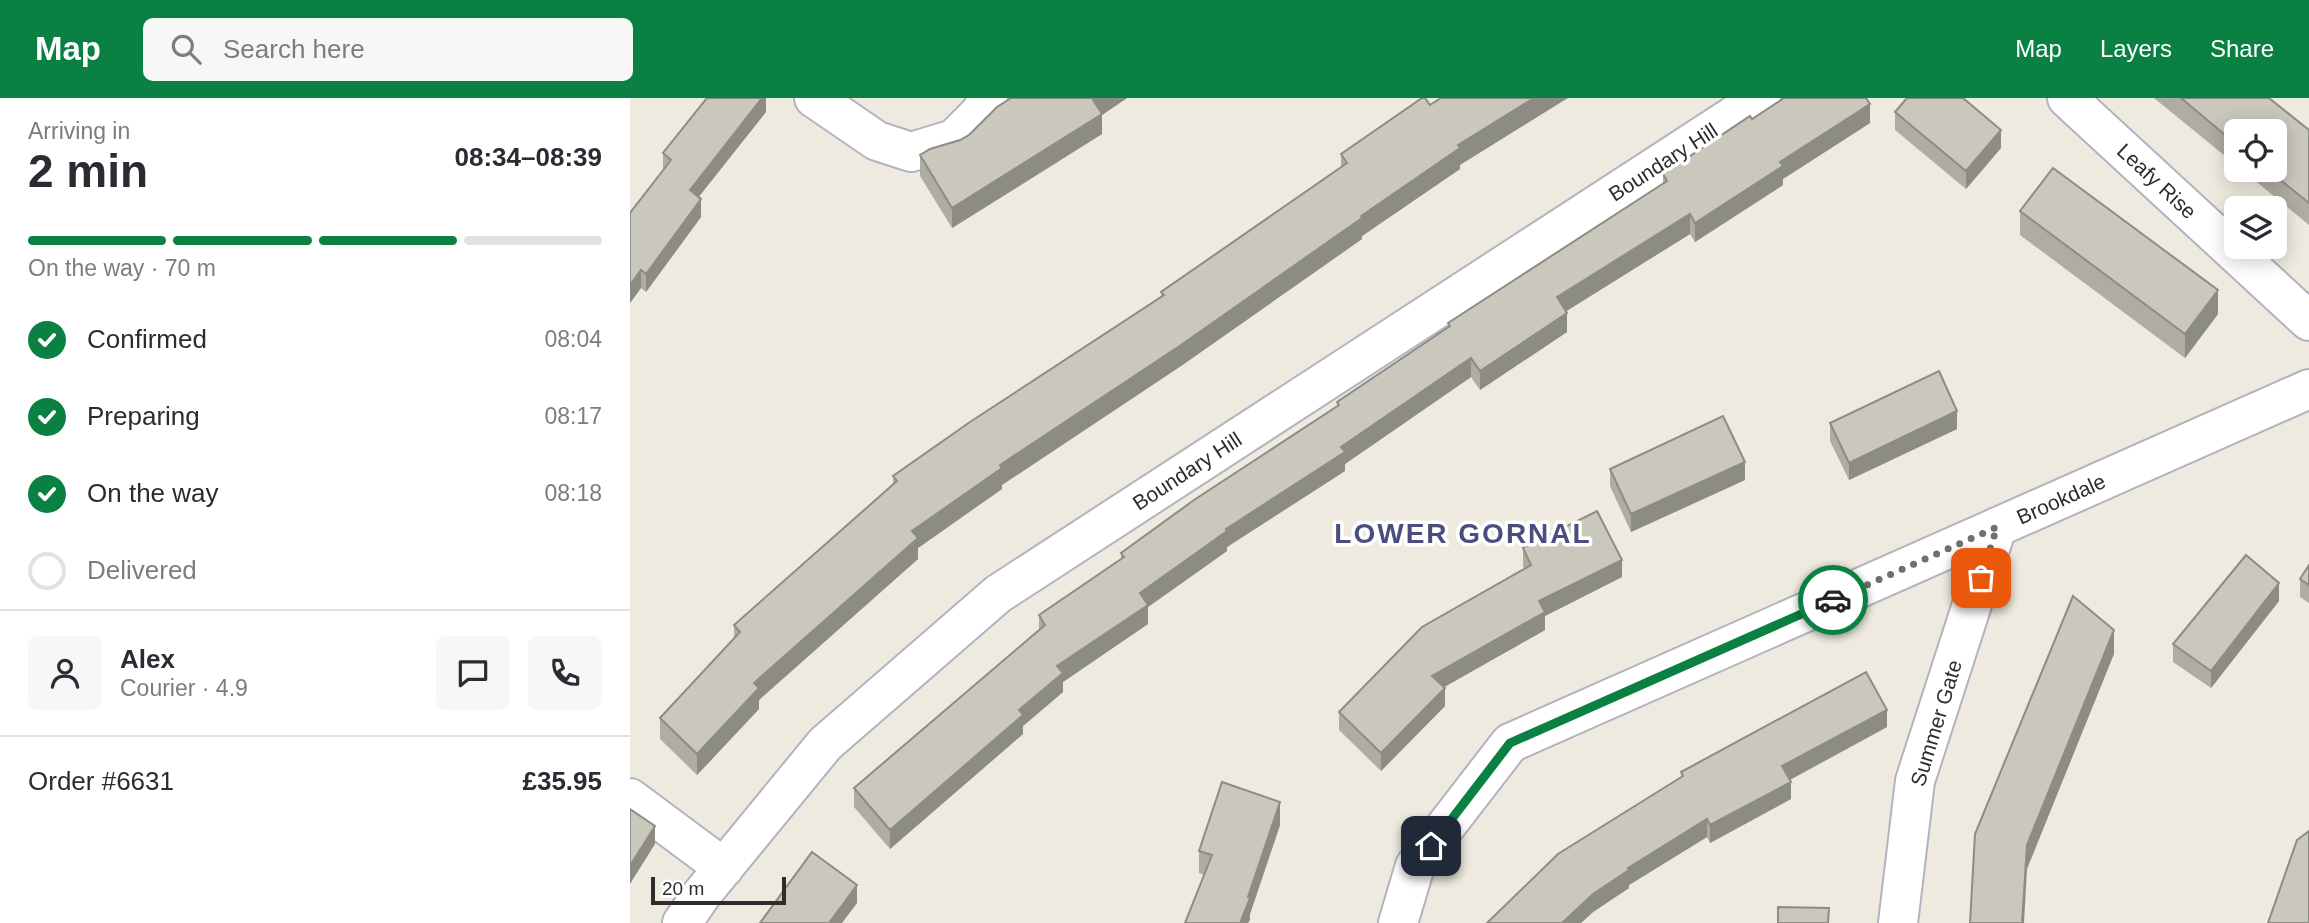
<!DOCTYPE html>
<html lang="en">
<head>
<meta charset="utf-8">
<style>
  :root { --surface:#fff; --page:#f7f7f7; --text:#2b2b33; --muted:#7c7c81; --line:#e1e1e2; --accent:#0b8043 }
  body { margin:0; font-family:Arial,sans-serif; background:var(--page); color:var(--text); height:100vh; display:flex; flex-direction:column; font-size:26px; white-space:nowrap }
  * { box-sizing:border-box; margin:0 }
  p { font-size:23px; color:var(--muted) }
  .icon { flex:none; width:38px; height:38px; fill:none; stroke:currentColor; stroke-width:2; stroke-linecap:round; stroke-linejoin:round }
  .map { position:relative; flex:1; overflow:hidden }
  .side { display:flex; flex-direction:column; background:var(--surface); width:630px }
  .side>* { flex:none }
  .tools { position:absolute; left:1594px; top:21px; display:grid; gap:14px }
  .tools a { display:grid; place-items:center; width:63px; height:63px; border-radius:10px; background:var(--surface); box-shadow:0 4px 18px #0003; font-size:35px }
  .scale { position:absolute; left:21px; bottom:18px; width:135px; box-sizing:border-box; padding-left:7px; border:4px solid #2d2d2d; border-top:0; font-size:19px; line-height:24px; white-space:nowrap; color:#2d2d2d; -webkit-text-stroke:5px #fff; paint-order:stroke }
  .pin { position:absolute; display:grid; place-items:center; width:60px; height:60px; color:#fff; margin:-30px; border-radius:14px; box-shadow:0 4px 10px #0006 }
  .courier { position:absolute; display:grid; place-items:center; width:70px; height:70px; margin:-35px; border:5px solid #0b8043; border-radius:50%; background:#fff; color:#222; box-shadow:0 2px 9px #0007 }
  .head em { font-style:normal; font-weight:700 }
  .head div { display:flex; flex-direction:column-reverse }
  .head { display:flex; align-items:center; justify-content:space-between; height:119px; padding:0 28px }
  h1 { font-size:46px; font-weight:700; line-height:52px }
  .bar { display:grid; grid-template-columns:repeat(4,1fr); gap:10px 7px; align-content:center; height:84px; padding:0 28px }
  .bar i { height:9px; border-radius:5px; background:var(--line) }
  .bar .on { background:var(--accent) }
  .bar p { grid-column:span 4 }
  .line { display:flex; align-items:center; gap:18px; padding:0 28px; border-top:2px solid var(--line) }
  .line div { flex:1 }
  .round { display:grid; place-items:center; flex:none; width:74px; height:74px; border-radius:10px; background:var(--page) }
  ol { padding:0 28px; list-style:none }
  li { display:flex; align-items:center; gap:21px; height:77px }
  li p { margin-inline-start:auto }
  li .icon { padding:7px; border-radius:50%; background:var(--accent); color:#fff; stroke-width:4 }
  li:last-child { color:var(--muted) }
  li i { width:38px; height:38px; border:4px solid var(--line); border-radius:50% }
  header { display:flex; align-items:center; gap:42px; box-sizing:border-box; height:98px; padding:0 35px; background:var(--accent); color:#fff }
  header strong { font-size:33px }
  nav { display:flex; gap:38px; margin-inline-start:auto; font-size:24px }
  .search { width:490px; height:63px; background:var(--page); display:flex; align-items:center; gap:18px; box-sizing:border-box; padding:0 24px; border-radius:10px; color:var(--muted); font-size:26px }
  main { display:flex; flex:1; min-height:0 }
  .map>svg:first-child { display:block }
  .lines { fill:none; stroke-linecap:round; stroke-linejoin:round }
  .street-casing { stroke:#b3b3c0; stroke-width:42 }
  .street { stroke:#fff; stroke-width:38 }
  .wall { fill:#aeaca3 }
  .shaded-wall { fill:#8d8c84 }
  .building { fill:#cac8bd; stroke:#8d8c84; stroke-width:2 }
  .done { stroke:#716f6b; stroke-width:7; stroke-dasharray:0 12.6 }
  .route { stroke:#0b8043; stroke-width:9 }
  .labels { text-anchor:middle; dominant-baseline:central; stroke-width:7; stroke-linejoin:round; paint-order:stroke }
  .street-label { font-size:21px; fill:#2d2d2d; stroke:#fff }
  .district-label { font-size:28px; font-weight:bold; letter-spacing:2px; fill:#4b4d7f; stroke:#fff }
</style>
</head>
<body>
<header>
<strong>Map</strong>
<div class="search"><svg class="icon" aria-label="search" viewBox="0 0 24 24"><circle cx="10" cy="10" r="6"/><path d="M15 15l6 6"/></svg>Search here</div>
<nav><a>Map</a><a>Layers</a><a>Share</a></nav>
</header>
<main>
<section class="side">
<div class="head"><div><h1>2 min</h1><p>Arriving in</p></div><em>08:34–08:39</em></div>
<div class="bar"><i class="on"></i><i class="on"></i><i class="on"></i><i></i><p>On the way · 70 m</p></div>
<ol>
<li><svg class="icon" aria-label="check" viewBox="0 0 24 24"><path d="M5 12l5 5 9-10"/></svg>Confirmed<p>08:04</p></li>
<li><svg class="icon" aria-label="check" viewBox="0 0 24 24"><path d="M5 12l5 5 9-10"/></svg>Preparing<p>08:17</p></li>
<li><svg class="icon" aria-label="check" viewBox="0 0 24 24"><path d="M5 12l5 5 9-10"/></svg>On the way<p>08:18</p></li>
<li><i></i>Delivered</li>
</ol>
<div class="line" style="height:126px"><a class="round"><svg class="icon" aria-label="person" viewBox="0 0 24 24"><circle cx="12" cy="8" r="4"/><path d="M4 21q1-7 8-7t8 7"/></svg></a><div><b>Alex</b><p>Courier · 4.9</p></div><a class="round"><svg class="icon" aria-label="chat" viewBox="0 0 24 24"><path d="M4 5h16v11H9l-5 4z"/></svg></a><a class="round"><svg class="icon" aria-label="phone" viewBox="0 0 24 24"><path d="M5 4h4l2 5-3 2q2 4 5 5l2-3 5 2v4C11 20 4 13 5 4z"/></svg></a></div>
<div class="line" style="height:91px"><div>Order #6631</div><b>£35.95</b></div>
</section>
<div class="map">
<svg width="1679" height="825" viewBox="0 0 1679 825">
  <rect width="100%" height="100%" fill="#eeeadf"/>
  <g class="lines">
    <defs>
      <path id="street" d="M184,0L247,43L281,54L324,41L351,14L358,0
        M1437,0L1679,223
        M0,700L94,770
        M52,825L72,796L195,646L368,496L1131,0
        M768,825L785,768L880,645L1679,291
        M1268,825L1285,683L1367,429"/>
    </defs>
    <use href="#street" class="street-casing"/>
    <use href="#street" class="street"/>
  </g>
  <path class="wall" d="M136,0V14L68,99L71,119L16,194L11,190L0,205L33,72V55Z
    M381,0H497L472,17V36L322,130L290,78V57L330,42L339,37Z
    M1524,0H1639L1679,32V127L1612,72H1645L1606,33V67Z
    M1265,14L1371,50L1336,91L1265,32Z
    M1122,21L1240,25L1153,81V87L1065,144L1060,136L936,213L937,234L850,292L841,279L715,366V373L597,449V453L518,509V526L433,584V594L393,628V636L260,751L224,709V690L409,533V517L491,462V455L707,308V304L818,229V225L1033,86V76Z
    M711,56L830,67V71L732,138V141L551,268L372,387V391L288,450V461L129,602V611L67,677L30,641V620L104,540V527L263,387V378L531,198V194L711,70Z
    M1390,113L1588,216L1555,260L1390,137Z
    M1200,325L1327,331L1219,382L1200,343Z
    M980,371L1115,382L1001,434L980,388Z
    M893,450L992,479L915,518V532L814,589L815,608L751,673L709,632V614L894,471L893,468Z
    M1679,467V505L1670,499V481Z
    M1649,503L1581,590L1543,564V546Z
    M1257,629L1160,682L1161,701L1080,745L1077,739L999,787V790L963,814L951,825H857L1051,679V674Z
    M650,727L620,816L618,825H555L574,777L569,775V753Z"/>
  <path class="shaded-wall" d="M132,0H136V14L60,110V92Z
    M467,0H497L472,17V36L322,130V110Z
    M904,0H938L830,67V71L732,138V141L551,268L372,387V391L288,450V461L129,602V611L67,677V656L124,585L282,433L370,367L731,118L828,47Z
    M1240,6V25L1153,81V87L1065,144V125L1150,64Z
    M1371,32V50L1336,91V73Z
    M71,101V119L16,194V176Z
    M1060,116V136L927,219V199Z
    M11,172V190L0,205V187Z
    M1588,192V216L1555,260V236Z
    M937,215V234L850,292V273Z
    M841,260V279L715,366V373L597,449V453L518,509V526L433,584V594L393,628V636L260,751V732L389,612L427,568L510,495L596,431L711,349Z
    M1327,313V331L1219,382V365Z
    M1115,364V382L1001,434V416Z
    M992,462V479L915,518V532L802,596V578L909,503Z
    M1649,485V503L1581,590V573Z
    M1484,532V556L1397,771L1394,825H1392L1397,747Z
    M815,590V608L751,673V655Z
    M1257,612V629L1152,686V668Z
    M1161,684V701L1080,745V727Z
    M650,704V727L620,816V822L618,825H610Z
    M1077,721V739L999,787V790L963,814L951,825H932L963,796L998,770Z
    M25,728V746L0,786V768Z
    M227,787V805L212,825H199Z"/>
  <path class="building" d="M77,0H132L60,92L71,101L16,176L11,172L0,187V115L41,62L33,55Z
    M381,0H467L463,2L472,16L322,110L290,57L300,51L330,42L339,37L367,9Z
    M792,0H795L800,7L811,0H904L828,47L830,50L731,118L732,120L551,247L370,367L372,370L282,433L288,440L124,585L129,590L67,656L30,620L110,534L104,527L267,383L263,378L340,324L534,197L531,194L717,65L711,56Z
    M1154,0H1236L1240,6L1150,64L1153,68L1065,125L1060,116L927,199L937,215L850,273L841,260L711,349L715,354L596,431L597,433L510,495L518,507L427,568L433,575L389,612L393,617L260,732L224,690L415,527L409,517L494,459L491,455L564,402L709,307L707,304L820,228L818,225L1037,83L1033,76L1120,18L1122,21Z
    M1277,0H1333L1371,32L1336,73L1265,14Z
    M1551,0H1639L1679,32V105L1638,72H1645V33H1606V46Z
    M1423,70L1588,192L1555,236L1390,113Z
    M1309,273L1327,313L1219,365L1200,325Z
    M1093,318L1115,364L1001,416L980,371Z
    M967,413L992,462L909,503L915,514L802,578L815,590L751,655L709,614L792,529L901,467L893,450Z
    M1616,457L1649,485L1581,573L1543,546Z
    M1679,467V487L1670,481Z
    M1443,498L1484,532L1397,747L1392,825H1340L1345,736Z
    M1236,574L1257,612L1152,668L1161,684L1080,727L1077,721L998,770L999,772L963,796L932,825H857L928,756L1053,678L1051,674Z
    M592,684L650,704L618,799L620,800L610,825H555L582,757L569,753Z
    M0,711L25,728L0,768Z
    M1679,733V825H1638L1667,742Z
    M182,754L227,787L199,825H130Z
    M1148,809L1199,810L1198,825H1148Z"/>
  <g class="lines">
    <path class="done" d="M1203,502L1367,429L1351,480"/>
    <path class="route" d="M801,748L880,645L1203,502"/>
  </g>
  <g class="labels">
    <g class="street-label">
      <text transform="translate(1033 64) rotate(-33)">Boundary Hill</text>
      <text transform="translate(1527 83) rotate(43)">Leafy Rise</text>
      <text transform="translate(557 373) rotate(-33)">Boundary Hill</text>
      <text transform="translate(1431 401) rotate(-24)">Brookdale</text>
      <text transform="translate(1306 625) rotate(-73)">Summer Gate</text>
    </g>
    <g class="district-label">
      <text x="833" y="435">LOWER GORNAL</text>
    </g>
  </g>
</svg>
<div class="tools">
<a><svg class="icon" aria-label="locate" viewBox="0 0 24 24"><circle cx="12" cy="12" r="6"/><path d="M12 2v4M12 18v4M2 12h4M18 12h4"/></svg></a>
<a><svg class="icon" aria-label="layers" viewBox="0 0 24 24"><path d="M12 4l9 5-9 5-9-5zM3 14l9 5 9-5"/></svg></a>
</div>
<div class="scale">20 m</div>
<div class="pin" style="left:1351px;top:480px;background:#ea580c"><svg class="icon" aria-label="bag" viewBox="0 0 24 24"><path d="M5 8h14l-1 12H6zM9 8a3 3 0 0 1 6 0"/></svg></div>
<div class="pin" style="left:801px;top:748px;background:#1f2937"><svg class="icon" aria-label="home" viewBox="0 0 24 24"><path d="M3 11l9-7 9 7M6 9v11h12V9"/></svg></div>
<div class="courier" style="left:1203px;top:502px"><svg class="icon" aria-label="car" viewBox="0 0 24 24"><path d="M5 17H2v-5l4-1 3-4h7l3 4 3 1v5h-3M9 17h6M6 11h13"/><circle cx="7" cy="17" r="2"/><circle cx="17" cy="17" r="2"/></svg></div>
</div>
</main>
</body>
</html>
